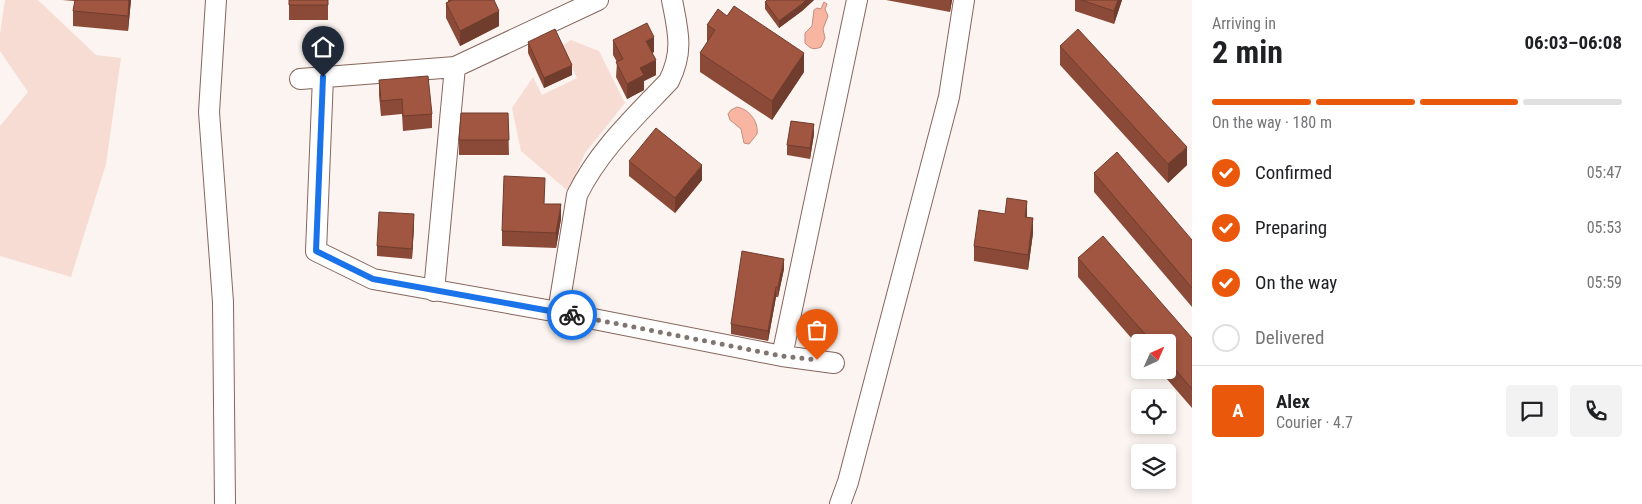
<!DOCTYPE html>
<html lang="en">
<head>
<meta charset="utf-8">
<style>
  :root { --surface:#fff; --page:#f2f2f2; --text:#202124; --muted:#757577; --line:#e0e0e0; --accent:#ea580c }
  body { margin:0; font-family:"Roboto Condensed",sans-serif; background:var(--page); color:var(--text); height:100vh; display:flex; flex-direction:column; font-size:19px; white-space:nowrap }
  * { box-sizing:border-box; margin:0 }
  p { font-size:16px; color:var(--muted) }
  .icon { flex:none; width:28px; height:28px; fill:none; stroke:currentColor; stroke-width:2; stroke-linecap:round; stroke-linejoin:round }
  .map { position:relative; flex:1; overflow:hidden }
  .panel { display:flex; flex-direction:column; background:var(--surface); width:450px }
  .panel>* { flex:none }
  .needle { width:32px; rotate:45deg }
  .tools { position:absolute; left:1131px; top:334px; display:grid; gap:10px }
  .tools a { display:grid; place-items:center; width:45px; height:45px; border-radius:5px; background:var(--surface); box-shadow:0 2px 8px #0003; font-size:25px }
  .pin { position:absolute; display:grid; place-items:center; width:42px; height:42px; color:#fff; margin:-51px -21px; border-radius:50% 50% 50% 0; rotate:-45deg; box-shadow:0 0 5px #0007 }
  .pin .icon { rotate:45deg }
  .courier { position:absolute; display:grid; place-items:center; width:50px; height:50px; margin:-25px; border:4px solid #1a73e8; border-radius:50%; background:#fff; color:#222; box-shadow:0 1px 6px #0007 }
  .head em { font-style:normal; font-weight:700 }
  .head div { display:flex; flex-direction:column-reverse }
  .head { display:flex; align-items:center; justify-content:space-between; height:85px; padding:0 20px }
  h1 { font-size:32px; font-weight:700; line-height:38px }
  .bar { display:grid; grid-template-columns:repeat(4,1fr); gap:8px 5px; align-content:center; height:60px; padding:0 20px }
  .bar i { height:6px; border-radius:4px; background:var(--line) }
  .bar .selected { background:var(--accent) }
  .bar p { grid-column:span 4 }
  .line { display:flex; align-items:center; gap:12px; padding:0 20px; border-top:1px solid var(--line) }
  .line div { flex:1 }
  .round { display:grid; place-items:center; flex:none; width:52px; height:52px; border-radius:5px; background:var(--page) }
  ol { padding:0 20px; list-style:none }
  li { display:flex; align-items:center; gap:15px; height:55px }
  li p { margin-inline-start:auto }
  li .icon { padding:5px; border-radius:50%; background:var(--accent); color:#fff; stroke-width:4 }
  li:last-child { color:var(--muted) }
  li i { width:28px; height:28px; border:2px solid var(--line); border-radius:50% }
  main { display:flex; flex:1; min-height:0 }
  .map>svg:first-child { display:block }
  .green { fill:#f7dcd4 }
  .water { fill:#f8b6a2; stroke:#c08e7f }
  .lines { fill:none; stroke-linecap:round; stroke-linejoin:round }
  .minor-casing { stroke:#86665c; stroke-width:22 }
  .minor { stroke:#fff; stroke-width:20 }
  .wall { fill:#8a4a37 }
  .shaded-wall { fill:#703c2d }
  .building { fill:#a05640; stroke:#703c2d }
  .done { stroke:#817571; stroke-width:5; stroke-dasharray:0 9 }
  .route { stroke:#1a73e8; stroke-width:6 }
</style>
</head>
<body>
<main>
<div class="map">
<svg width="1192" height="504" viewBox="0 0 1192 504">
  <rect width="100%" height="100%" fill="#fbf4f1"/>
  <path class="green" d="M5,0H38L96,55L121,58L106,164L71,277L0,256V126L28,92L0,51V34Z
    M571,40L599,51L625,103L585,153L568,191L521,151L512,108L533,77L542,95L577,78L562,46Z"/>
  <path class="water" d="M824,2L827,4L825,9L828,16L823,29L825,38L821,47C814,50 810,49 805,43V33L812,26L814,10L817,8L821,9Z
    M737,107C749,109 759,122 757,134L749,144L744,143L741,129L730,120L728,114L731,110Z"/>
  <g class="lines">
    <defs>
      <path id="minor" d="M216,0L209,112L223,302L225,504
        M323,77L316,251L373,279L558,312L782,356L834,363
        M300,79L455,67L598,0
        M434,291L455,67
        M558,312L577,195C599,150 635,117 669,81C684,51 678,31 672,0
        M782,356L857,0
        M840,504L848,482L949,97L964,0"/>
    </defs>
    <use href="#minor" class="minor-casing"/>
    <use href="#minor" class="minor"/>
  </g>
  <path class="wall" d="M62,0H131L128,31L73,26V11L75,1Z
    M289,0H328V20H289Z
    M448,0H494L499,26L460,46L446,18V3L448,2Z
    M767,0H814L802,11L779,28L765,9V2Z
    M886,0H952L950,12Z
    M1075,0H1122L1114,24L1075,11Z
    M727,16L804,72L772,120L700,72V53L707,43V25Z
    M613,40L654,52L652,53L656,75L644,81V90L627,99L616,77L617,62L613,55Z
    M528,42L572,75L544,88L528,53Z
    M1060,46L1187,165L1168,183L1060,65Z
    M379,80L432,114V128L403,131L402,114L381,116L379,95Z
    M508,113L509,155H459V140Z
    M814,134L810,159L787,155V145Z
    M629,161L702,180L675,213L629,176Z
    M1094,173L1192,240V307L1094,192Z
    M544,204L561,219L556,248L502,246V231Z
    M1027,218L1033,233L1028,270L974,261V246Z
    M414,225L412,259L377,256V246Z
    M1078,258L1192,338V408L1159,370H1168V342H1140V348L1078,277Z
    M784,269L778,297H776L768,341L731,334V324Z"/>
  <path class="shaded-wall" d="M129,0H131L128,31V16Z
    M806,0H814L802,11L779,28V21Z
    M950,0H952L950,12Z
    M1118,0H1122L1114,24V11Z
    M499,11V26L460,46V31Z
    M654,37V52L646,56V41Z
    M804,53V72L772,120V101Z
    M656,60V75L644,81V90L627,99V84L640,68Z
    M572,65V75L544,88V78Z
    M814,124V134L810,159V148Z
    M1187,147V165L1168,183V164Z
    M702,165V180L675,213V198Z
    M1027,201V216L1025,232V217Z
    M561,204V219L556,248V233Z
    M414,214V225L412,259V249Z
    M1033,218V233L1028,270V255Z
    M784,259V269L778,297V287Z
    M776,287V297L768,341V331Z"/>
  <path class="building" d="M75,0H129L128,16L73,11Z
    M289,0H328V5H289Z
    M452,0H494L499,11L460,31L446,3Z
    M767,0H806L802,4L779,21L765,2Z
    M1081,0H1118L1114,11Z
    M734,6L804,53L772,101L700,53L715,30L707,25L718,9L727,16Z
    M647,23L654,37L646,41L656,60L640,68L644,75L627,84L616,62L623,59L613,40Z
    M555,29L572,65L544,78L528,42Z
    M1078,29L1187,147L1168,164L1060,46Z
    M428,76L432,114L403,116L402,99L381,101L379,80Z
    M461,113H508L509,140H459Z
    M791,121L814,124L810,148L787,145Z
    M656,128L702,165L675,198L629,161Z
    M1117,152L1192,240V288L1094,173Z
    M504,176L545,178L544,204H561L556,233L502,231Z
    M1007,198L1027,201L1025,217L1033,218L1028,255L974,246L979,210L1005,214Z
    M379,212L414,214L412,249L377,246Z
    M1103,236L1192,338V389L1168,361V342H1152L1078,258Z
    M742,251L784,259L778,287H776L768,331L731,324Z"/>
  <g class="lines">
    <path class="done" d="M572,315L782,356L817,360"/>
    <path class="route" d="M323,77L316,251L373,279L572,315"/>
  </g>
</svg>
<div class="tools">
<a><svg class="needle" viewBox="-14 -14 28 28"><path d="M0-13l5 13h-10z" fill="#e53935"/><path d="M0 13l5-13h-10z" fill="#757577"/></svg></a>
<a><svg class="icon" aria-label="locate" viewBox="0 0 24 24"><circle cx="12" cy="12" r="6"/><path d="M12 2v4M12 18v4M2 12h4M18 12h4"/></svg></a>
<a><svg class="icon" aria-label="layers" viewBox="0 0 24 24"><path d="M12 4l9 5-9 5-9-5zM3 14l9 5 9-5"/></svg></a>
</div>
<div class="pin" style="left:817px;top:360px;background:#ea580c"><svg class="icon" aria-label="bag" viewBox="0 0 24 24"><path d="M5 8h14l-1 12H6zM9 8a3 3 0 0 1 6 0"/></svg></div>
<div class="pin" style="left:323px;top:77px;background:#1f2937"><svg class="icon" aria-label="home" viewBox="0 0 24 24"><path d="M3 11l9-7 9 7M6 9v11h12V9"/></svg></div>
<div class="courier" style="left:572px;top:315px"><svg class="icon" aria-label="bike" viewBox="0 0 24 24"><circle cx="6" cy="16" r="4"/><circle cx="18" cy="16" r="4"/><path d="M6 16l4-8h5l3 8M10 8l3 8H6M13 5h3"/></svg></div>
</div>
<section class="panel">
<div class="head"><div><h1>2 min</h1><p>Arriving in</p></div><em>06:03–06:08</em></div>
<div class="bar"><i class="selected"></i><i class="selected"></i><i class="selected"></i><i></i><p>On the way · 180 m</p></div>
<ol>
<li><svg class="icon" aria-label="check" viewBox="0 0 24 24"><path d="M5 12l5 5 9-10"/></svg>Confirmed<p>05:47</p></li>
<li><svg class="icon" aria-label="check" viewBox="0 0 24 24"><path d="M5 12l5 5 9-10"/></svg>Preparing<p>05:53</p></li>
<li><svg class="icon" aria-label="check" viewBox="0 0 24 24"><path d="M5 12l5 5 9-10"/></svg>On the way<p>05:59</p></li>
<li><i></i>Delivered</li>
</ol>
<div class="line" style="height:90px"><b class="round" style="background:var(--accent);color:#fff">A</b><div><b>Alex</b><p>Courier · 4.7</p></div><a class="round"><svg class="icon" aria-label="chat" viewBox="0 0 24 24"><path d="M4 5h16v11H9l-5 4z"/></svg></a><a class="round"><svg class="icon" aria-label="phone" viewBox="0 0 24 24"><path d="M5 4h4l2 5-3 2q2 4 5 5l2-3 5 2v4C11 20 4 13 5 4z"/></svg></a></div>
</section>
</main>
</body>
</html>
